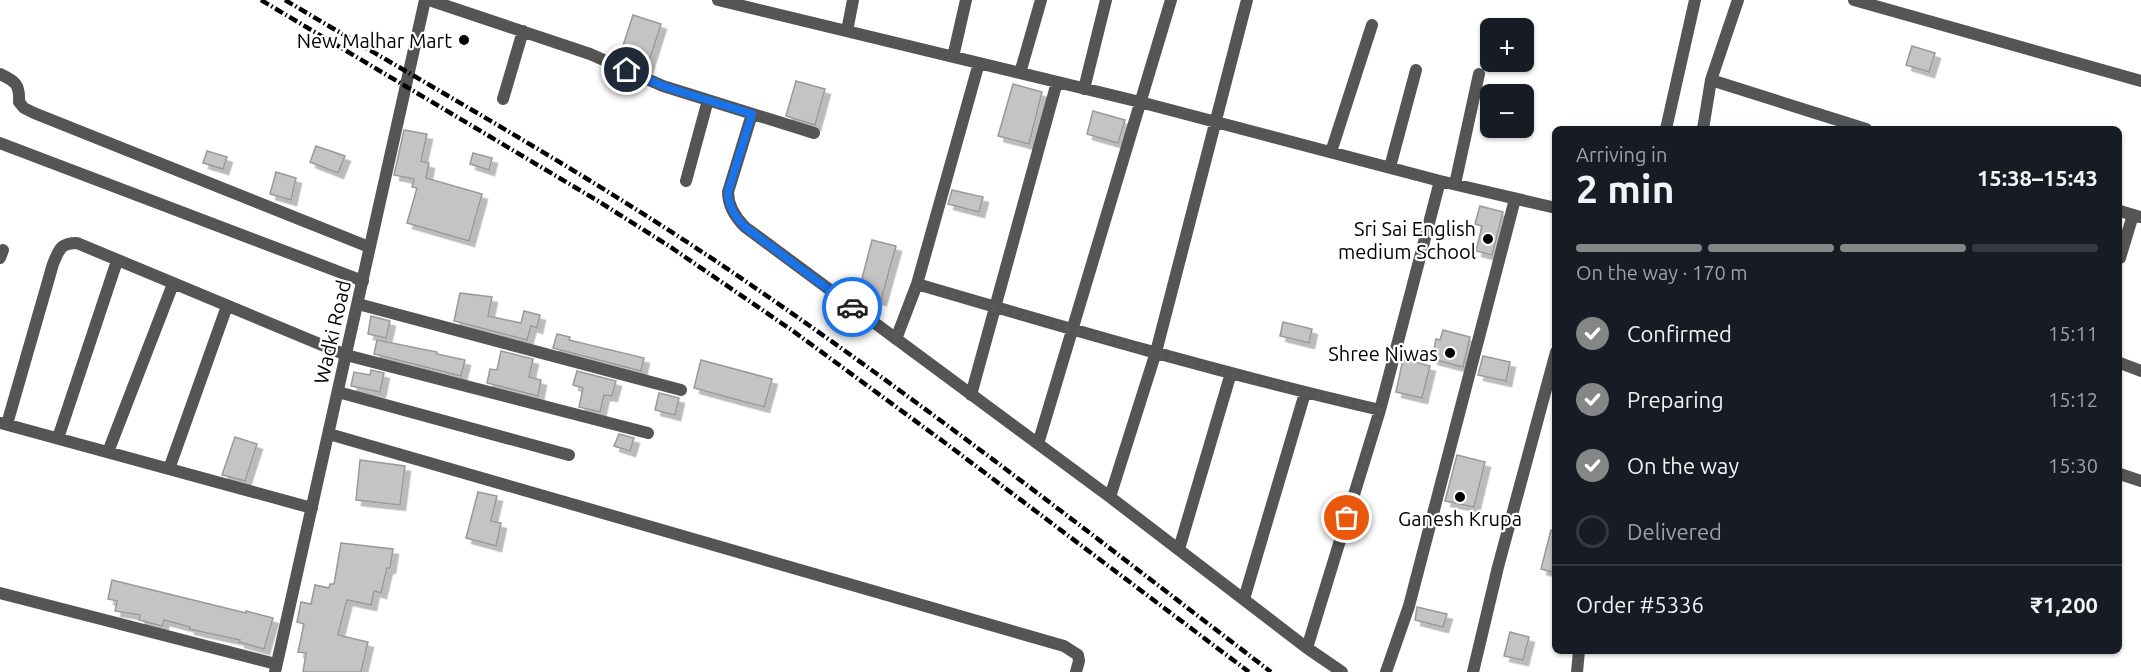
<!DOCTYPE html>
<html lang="en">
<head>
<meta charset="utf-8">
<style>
  :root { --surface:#171b24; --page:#20242c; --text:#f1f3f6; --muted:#9ea1a6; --line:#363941; --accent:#858687 }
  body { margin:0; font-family:Ubuntu,sans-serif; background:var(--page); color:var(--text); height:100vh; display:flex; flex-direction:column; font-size:22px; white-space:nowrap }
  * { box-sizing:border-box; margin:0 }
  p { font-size:20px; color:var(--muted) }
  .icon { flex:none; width:33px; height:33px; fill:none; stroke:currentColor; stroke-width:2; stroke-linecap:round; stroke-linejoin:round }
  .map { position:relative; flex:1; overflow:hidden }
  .drawer { position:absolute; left:1552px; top:126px; width:570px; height:528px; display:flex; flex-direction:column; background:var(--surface); border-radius:9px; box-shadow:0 2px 4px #0004 }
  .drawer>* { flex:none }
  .fabs { position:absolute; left:1480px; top:18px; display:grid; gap:12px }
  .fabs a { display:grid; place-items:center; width:54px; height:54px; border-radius:9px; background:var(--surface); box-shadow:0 2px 4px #0004; font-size:30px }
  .pin { position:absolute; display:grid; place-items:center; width:51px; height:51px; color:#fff; margin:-26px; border:3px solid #fff; border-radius:50%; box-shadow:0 2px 6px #0007 }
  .courier { position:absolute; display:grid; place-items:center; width:60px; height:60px; margin:-30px; border:4px solid #1a73e8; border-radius:50%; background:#fff; color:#222; box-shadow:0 2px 8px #0007 }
  .summary em { font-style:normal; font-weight:700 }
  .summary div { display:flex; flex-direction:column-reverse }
  .summary { display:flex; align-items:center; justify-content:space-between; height:102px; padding:0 24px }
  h1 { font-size:39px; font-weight:700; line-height:45px }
  .bar { display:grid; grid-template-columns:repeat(4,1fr); gap:9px 6px; align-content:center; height:72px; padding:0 24px }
  .bar i { height:8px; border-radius:4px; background:var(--line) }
  .bar .selected { background:var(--accent) }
  .bar p { grid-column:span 4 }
  .line { display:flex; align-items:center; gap:15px; padding:0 24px; border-top:2px solid var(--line) }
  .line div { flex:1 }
  ol { padding:0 24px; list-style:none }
  li { display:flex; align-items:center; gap:18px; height:66px }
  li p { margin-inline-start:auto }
  li .icon { padding:6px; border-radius:50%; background:var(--accent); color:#fff; stroke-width:4 }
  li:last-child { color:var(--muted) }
  li i { width:33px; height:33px; border:3px solid var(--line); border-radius:50% }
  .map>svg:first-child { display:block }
  .building { fill:#c4c4c4; stroke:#999; stroke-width:1.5; filter:url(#shadow) }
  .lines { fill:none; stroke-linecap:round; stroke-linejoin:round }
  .minor { stroke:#555; stroke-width:12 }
  .tertiary { stroke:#555; stroke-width:12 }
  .rail { stroke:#000; stroke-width:4.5; stroke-dasharray:9 3 1.5 3; stroke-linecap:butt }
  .done { stroke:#595959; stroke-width:6; stroke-dasharray:0 10.8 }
  .route { stroke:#1a73e8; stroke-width:8 }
  .poi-dot { fill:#000; stroke:#fff; stroke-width:2 }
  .labels { text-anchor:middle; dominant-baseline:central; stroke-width:4.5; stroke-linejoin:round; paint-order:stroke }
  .poi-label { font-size:20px; fill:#000; stroke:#fff; text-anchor:end }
  .street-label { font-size:20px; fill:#000; stroke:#fff }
</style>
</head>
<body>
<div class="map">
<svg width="2141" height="672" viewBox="0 0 2141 672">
  <defs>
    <filter id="shadow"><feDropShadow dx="5.5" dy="5.5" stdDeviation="0" flood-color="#0004"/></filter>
  </defs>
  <rect width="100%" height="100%" fill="#fff"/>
  <path class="building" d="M633,15L661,24L647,68L619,58Z
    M1912,46L1935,53L1929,72L1906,65Z
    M796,81L825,89L815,125L786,116Z
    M1013,84L1042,92L1029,144L998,136Z
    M1093,111L1125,120L1118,143L1087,134Z
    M404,130L427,134L421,161L429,163L426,178L482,194L469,241L407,223L417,188L412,187L414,179L394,175Z
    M316,146L345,156L338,173L310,162Z
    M207,151L227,157L223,169L203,163Z
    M473,153L492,158L489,170L470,164Z
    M276,172L296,178L291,200L270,194Z
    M952,190L983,197L979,212L948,204Z
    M1480,206L1503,212L1492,255L1476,251L1482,226L1475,224Z
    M872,240L896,246L881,300L858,294Z
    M460,293L492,297L488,316L521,323L524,311L540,315L537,328L531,326L527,340L454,321Z
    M371,316L390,321L386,338L368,334Z
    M1283,322L1312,329L1309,343L1280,336Z
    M1443,330L1470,337L1463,367L1432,359L1436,339L1440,340Z
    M557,334L570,337L569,340L644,358L641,371L553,348Z
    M377,340L437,352V354L465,360L461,376L374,354Z
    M501,351L533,359L529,377L541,380L538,396L487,383L490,369L497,370Z
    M1483,356L1510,362L1506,381L1478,375Z
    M1403,359L1430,366L1422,398L1396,392Z
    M701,360L772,379L764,407L694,388Z
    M371,370L384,373L380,392L351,386L354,372L370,375Z
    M577,371L616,381L612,396L604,395L600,412L579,407L583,388L573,385Z
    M659,393L679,398L675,415L655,410Z
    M619,434L634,438L630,451L614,446Z
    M235,437L257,444L245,481L222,475Z
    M1457,455L1485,462L1474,507L1445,501Z
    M360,460L405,466L400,505L356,500Z
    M478,492L497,496L491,521L501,523L496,546L466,538Z
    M1551,530L1556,531V573L1541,569Z
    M341,543L393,549L390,568H387L381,593L374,591L371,605L347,600L344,611L338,635L368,642L361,672H303L306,653L298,652L304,624L297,622L301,602L311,604L315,585L329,588L330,584H334Z
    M112,580L246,613V611L273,618L264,649L239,642L240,640L189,629L190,627L164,620L162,626L139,620L140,615L115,611L117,601L108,599Z
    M1417,607L1447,614L1443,627L1415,620Z
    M1510,632L1529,637L1523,660L1504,656Z"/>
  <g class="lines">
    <path class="minor" d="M429,0L590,54L663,86L814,133
      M718,0L1140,102L1440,181L1556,208
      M1854,0L2141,81
      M847,31L853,0
      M953,57L966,0
      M1020,73L1041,0
      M0,74C15,81 20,84 19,102L24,108L34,113L369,247
      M1711,80L1866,129
      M1084,89L1106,0
      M503,99L523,31
      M752,114L728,192C728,206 735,217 745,227L1110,497L1307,648L1342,672
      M1666,129L1695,0
      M1703,129L1711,80L1738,0
      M0,143L363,281
      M1331,152L1372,25
      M1390,167L1416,70
      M686,181L708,100
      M1455,184L1479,74
      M2120,211L2140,217
      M0,258L3,250
      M2120,258L2133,215
      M917,284C1070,329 1224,374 1380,410
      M358,304L681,390
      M896,339L917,284L979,63
      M2120,363L2141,371
      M338,392L569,455
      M971,395L1057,82
      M1,423L312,508
      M7,424L53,264C59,250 60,243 77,243L346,355L648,433
      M329,434L1064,646L1078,655L1079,661L1076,672
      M58,438L117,261
      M1038,444L1171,0
      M108,452L173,284
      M169,469L227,306
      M2120,474L2141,481
      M1110,497L1156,352L1247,0
      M1179,549L1231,373
      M0,593L276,664
      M1244,599L1305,393
      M1307,648L1380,410L1440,181
      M1386,672L1409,606L1515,199
      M1473,672L1498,567L1556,352
      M1577,672L1579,651"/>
    <path class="tertiary" d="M275,672L425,0"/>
    <path class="rail" d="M261,0L598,201L669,246L793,331L948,445L1249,672
      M285,0C441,93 602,182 751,285C929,407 1100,541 1271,672"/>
  </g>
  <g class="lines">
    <path class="done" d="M852,307L896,339L917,284C1070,330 1224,374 1380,410L1347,518"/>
    <path class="route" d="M627,70L663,86L752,114L728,192C728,206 735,217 745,227L852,307"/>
  </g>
  <g class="poi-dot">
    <circle cx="464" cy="40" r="6"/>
    <circle cx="1488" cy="239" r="6"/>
    <circle cx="1450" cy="353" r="6"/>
    <circle cx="1460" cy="497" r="6"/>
  </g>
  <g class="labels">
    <g class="poi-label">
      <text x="452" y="40">New Malhar Mart</text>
      <text x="1476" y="228">Sri Sai English<tspan x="1476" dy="23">medium School</tspan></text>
      <text x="1438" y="353">Shree Niwas</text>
      <text x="1460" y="518" text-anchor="middle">Ganesh Krupa</text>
    </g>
    <g class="street-label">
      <text transform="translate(332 332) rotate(-77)">Wadki Road</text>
    </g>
  </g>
</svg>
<div class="fabs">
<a>+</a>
<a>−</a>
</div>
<div class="pin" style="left:1347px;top:518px;background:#ea580c"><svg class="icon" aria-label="bag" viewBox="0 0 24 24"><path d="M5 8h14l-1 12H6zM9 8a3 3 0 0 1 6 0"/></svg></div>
<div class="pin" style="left:627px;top:70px;background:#1f2937"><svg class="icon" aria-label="home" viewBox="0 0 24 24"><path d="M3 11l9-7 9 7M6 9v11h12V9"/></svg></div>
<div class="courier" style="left:852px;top:307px"><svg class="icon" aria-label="car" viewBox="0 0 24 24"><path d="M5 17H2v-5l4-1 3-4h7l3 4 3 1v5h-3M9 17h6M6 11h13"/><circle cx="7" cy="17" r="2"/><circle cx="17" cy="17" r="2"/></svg></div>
<section class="drawer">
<div class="summary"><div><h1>2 min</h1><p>Arriving in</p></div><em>15:38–15:43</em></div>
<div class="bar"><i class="selected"></i><i class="selected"></i><i class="selected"></i><i></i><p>On the way · 170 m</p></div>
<ol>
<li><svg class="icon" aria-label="check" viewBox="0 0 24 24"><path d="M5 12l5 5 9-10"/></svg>Confirmed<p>15:11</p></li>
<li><svg class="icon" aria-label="check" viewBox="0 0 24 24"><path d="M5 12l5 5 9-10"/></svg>Preparing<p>15:12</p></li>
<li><svg class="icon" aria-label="check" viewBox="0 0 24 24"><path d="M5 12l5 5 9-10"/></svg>On the way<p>15:30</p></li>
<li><i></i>Delivered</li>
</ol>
<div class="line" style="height:78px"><div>Order #5336</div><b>₹1,200</b></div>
</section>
</div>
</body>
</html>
